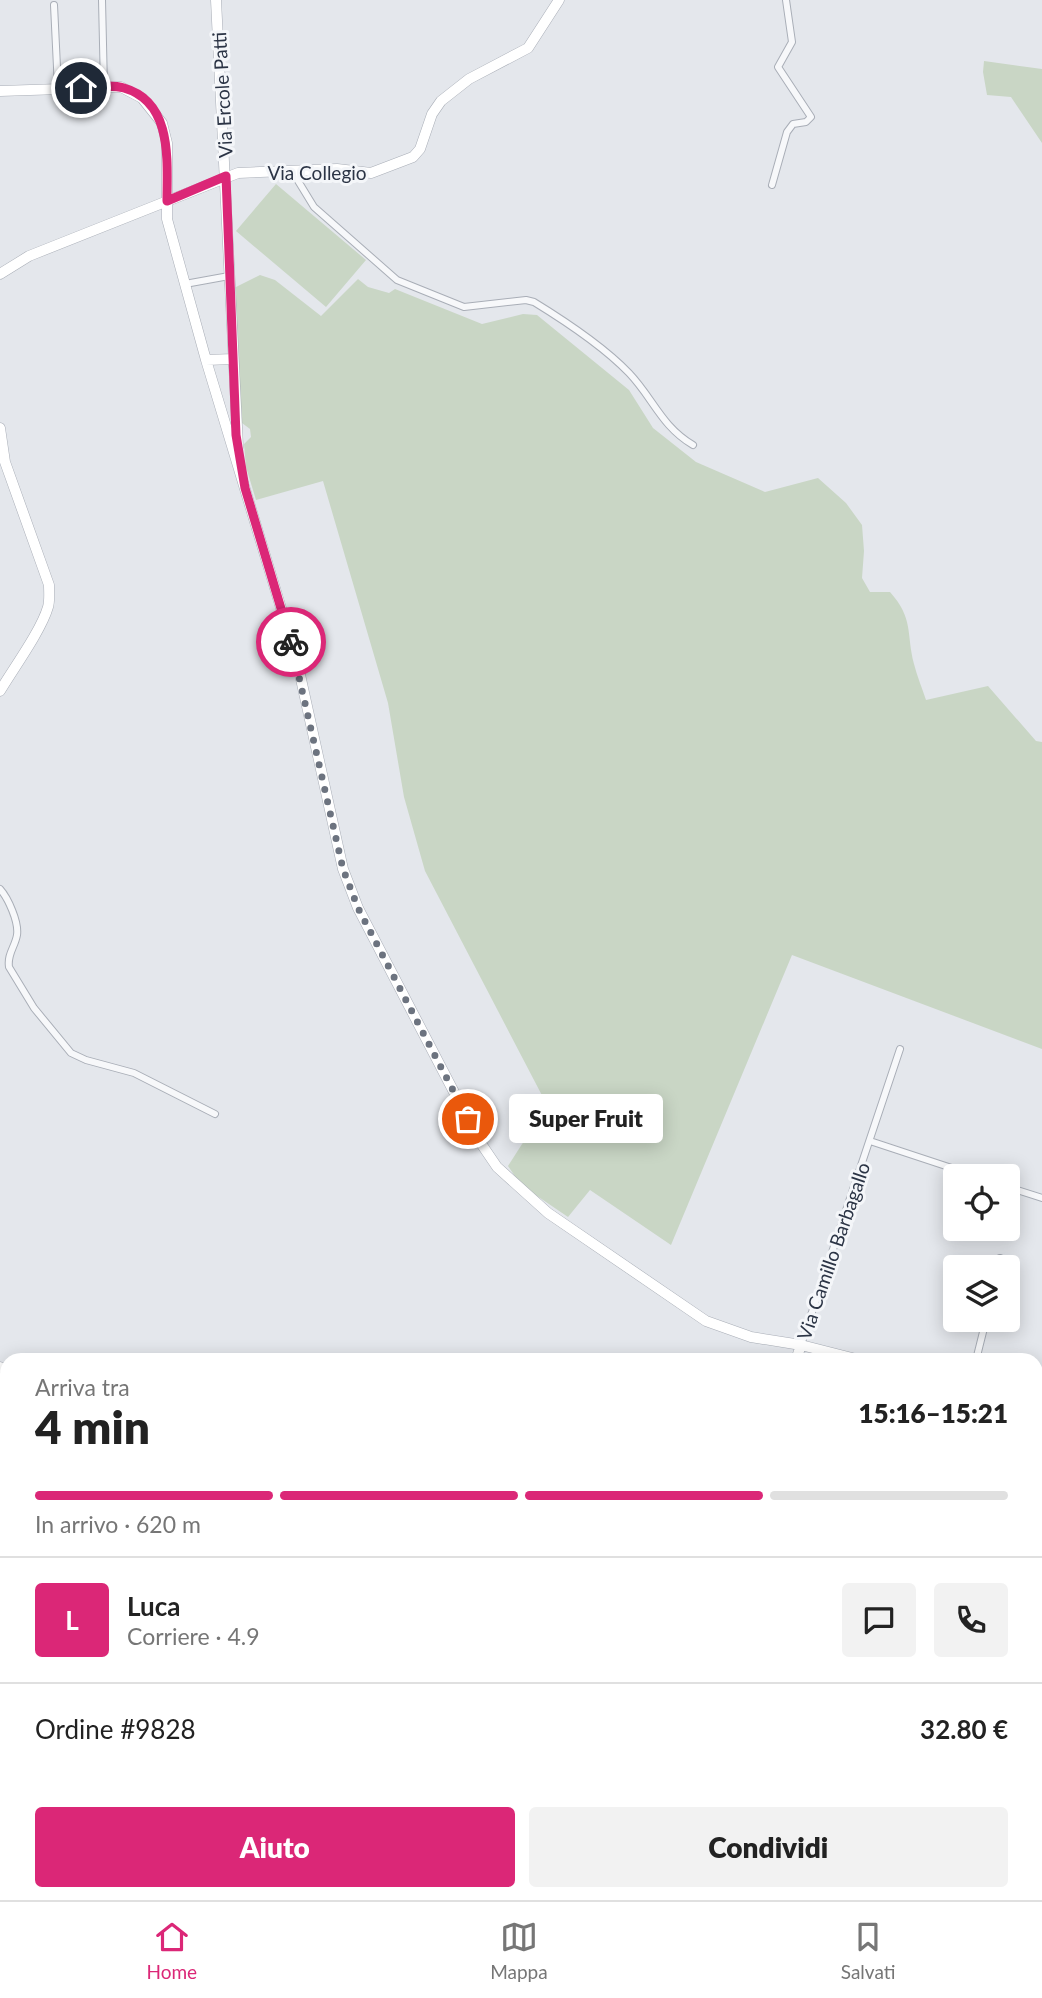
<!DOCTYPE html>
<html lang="it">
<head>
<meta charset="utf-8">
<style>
  :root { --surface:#fff; --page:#f2f2f2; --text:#222; --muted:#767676; --line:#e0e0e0; --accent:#db2777 }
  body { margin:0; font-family:Lato,sans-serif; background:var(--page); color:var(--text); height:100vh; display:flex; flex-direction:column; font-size:26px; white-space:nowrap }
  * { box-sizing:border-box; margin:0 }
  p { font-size:23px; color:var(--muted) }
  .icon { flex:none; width:38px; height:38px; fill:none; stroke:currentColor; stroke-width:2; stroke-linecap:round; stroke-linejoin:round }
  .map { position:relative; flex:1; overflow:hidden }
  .sheet { position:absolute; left:0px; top:1353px; width:1043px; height:548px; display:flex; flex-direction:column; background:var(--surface); border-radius:21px 21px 0 0; box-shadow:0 4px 18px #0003 }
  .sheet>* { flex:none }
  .controls { position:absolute; left:943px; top:1164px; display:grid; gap:14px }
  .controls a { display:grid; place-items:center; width:77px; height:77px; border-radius:7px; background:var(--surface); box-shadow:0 4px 18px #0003; font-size:35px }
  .pin { position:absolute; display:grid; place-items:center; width:60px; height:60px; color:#fff; margin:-30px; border:4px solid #fff; border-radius:50%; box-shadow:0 2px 7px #0007 }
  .courier { position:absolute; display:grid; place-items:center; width:70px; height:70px; margin:-35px; border:5px solid #db2777; border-radius:50%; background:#fff; color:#222; box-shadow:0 2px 9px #0007 }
  .bubble { position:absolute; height:49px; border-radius:7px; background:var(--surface); box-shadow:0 4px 18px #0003; font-size:23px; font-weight:800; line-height:49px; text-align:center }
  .overview em { font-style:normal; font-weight:800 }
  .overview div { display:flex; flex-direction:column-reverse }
  .overview { display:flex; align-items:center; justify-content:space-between; height:119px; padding:0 35px }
  h1 { font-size:46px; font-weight:800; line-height:52px }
  .bar { display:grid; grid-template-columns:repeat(4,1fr); gap:10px 7px; align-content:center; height:84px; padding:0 35px }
  .bar i { height:9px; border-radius:5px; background:var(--line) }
  .bar .current { background:var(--accent) }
  .bar p { grid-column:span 4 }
  .line { display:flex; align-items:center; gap:18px; padding:0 35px; border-top:2px solid var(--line) }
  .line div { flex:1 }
  .round { display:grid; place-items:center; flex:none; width:74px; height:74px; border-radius:7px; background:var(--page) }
  .primary-button { display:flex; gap:14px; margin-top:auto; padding:14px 35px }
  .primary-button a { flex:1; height:80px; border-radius:7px; background:var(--accent); color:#fff; font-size:28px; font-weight:800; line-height:80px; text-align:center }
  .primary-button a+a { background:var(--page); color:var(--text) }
  .dock { display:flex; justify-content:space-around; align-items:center; height:98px; border-top:2px solid var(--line); background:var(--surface); font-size:19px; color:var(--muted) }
  .dock a { display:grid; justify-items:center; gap:4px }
  .dock .current { color:var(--accent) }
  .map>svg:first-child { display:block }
  .green { fill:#c9d6c5 }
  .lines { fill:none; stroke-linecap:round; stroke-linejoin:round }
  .street-casing { stroke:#a9aeb7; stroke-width:8 }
  .secondary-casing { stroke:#a9aeb7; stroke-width:11 }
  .street { stroke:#f7f8fa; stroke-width:6 }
  .secondary { stroke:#fff; stroke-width:10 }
  .done { stroke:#6c737f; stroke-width:7; stroke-dasharray:0 12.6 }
  .route { stroke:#db2777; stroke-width:9 }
  .labels { text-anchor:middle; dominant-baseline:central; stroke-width:6; stroke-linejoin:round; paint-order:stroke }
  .street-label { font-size:19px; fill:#2b3445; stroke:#f4f6f9 }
</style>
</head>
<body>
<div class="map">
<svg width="1042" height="1900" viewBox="0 0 1042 1900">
  <rect width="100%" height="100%" fill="#e4e7ec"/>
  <path class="green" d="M984,61L1042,69V143L1011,97L987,95L983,72Z
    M276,184L366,260L326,307L236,231Z
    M260,275L275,280L321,316L358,279L368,287L389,293L395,289L482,324L523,314L537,315L629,390L653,428L696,462L765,492L818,478L846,503L862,525L864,551L862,578L870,592H890C914,619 906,633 914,664C917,676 922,688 926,700L988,686L1036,741L1042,742V1049L792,955L671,1245L590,1190L568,1217L521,1185L508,1166L547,1105L425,871L404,797L388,703L323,481L256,500L246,467L244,444L251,437L250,429L242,423L234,288Z"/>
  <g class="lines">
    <defs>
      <path id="street" d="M102,0L104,87
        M54,5L58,88
        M292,171L314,207L397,280L464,307L526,300L534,302C565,321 604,347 629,373C653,398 661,426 693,445
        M772,185L787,132L793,124L806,122L811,117L778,67L792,42L786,0
        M185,284L229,276
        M0,889C8,898 19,922 17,935C15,947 7,954 9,967L34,1008L71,1053L86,1060L134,1073L215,1114
        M870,1141L976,1176
        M1008,1187L1042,1198
        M998,1267L1000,1258
        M801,1345L900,1049
        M976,1360L986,1320
        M0,1702L7,1668
        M0,1738L7,1740
        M58,1900V1894
        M98,1900L99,1894"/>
      <path id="secondary" d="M216,0L238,447
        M0,91L121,87L142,98L162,123L167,143V219L206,360L297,661L343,869L358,908L480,1142L497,1167L548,1213L706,1321L751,1337L801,1345L860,1360
        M0,274L29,256L238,173L337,169L371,173L413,157L420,149L432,114L441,101L469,79L528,48L559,0
        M206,360L233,359
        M0,428L5,462L49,585C49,592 50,600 48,607C41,631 13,669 0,691
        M796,1360L801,1345
        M0,1367L7,1370
        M1036,1400L1042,1402
        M1036,1564L1042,1566
        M692,1894V1900
        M1012,1894L1020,1900"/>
    </defs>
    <use href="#street" class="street-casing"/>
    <use href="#secondary" class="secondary-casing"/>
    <use href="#street" class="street"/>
    <use href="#secondary" class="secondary"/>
  </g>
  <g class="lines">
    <path class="done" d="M291,642L343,869L358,908L468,1119"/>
    <path class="route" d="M81,88C94,87 111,84 124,88C173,102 167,161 167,201L226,176L236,435L245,488L291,642"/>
  </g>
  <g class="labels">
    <g class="street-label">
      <text transform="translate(222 95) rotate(-93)">Via Ercole Patti</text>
      <text x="317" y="172">Via Collegio</text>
      <text transform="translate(833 1251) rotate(-71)">Via Camillo Barbagallo</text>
    </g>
  </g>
</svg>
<div class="controls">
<a><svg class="icon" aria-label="locate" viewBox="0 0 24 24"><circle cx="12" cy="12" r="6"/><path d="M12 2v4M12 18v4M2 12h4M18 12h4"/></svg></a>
<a><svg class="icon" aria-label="layers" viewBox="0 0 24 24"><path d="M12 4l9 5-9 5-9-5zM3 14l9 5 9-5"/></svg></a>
</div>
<div class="pin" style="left:468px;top:1119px;background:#ea580c"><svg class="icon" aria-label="bag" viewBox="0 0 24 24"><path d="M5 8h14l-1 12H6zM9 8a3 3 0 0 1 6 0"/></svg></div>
<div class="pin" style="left:81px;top:88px;background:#1f2937"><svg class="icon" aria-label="home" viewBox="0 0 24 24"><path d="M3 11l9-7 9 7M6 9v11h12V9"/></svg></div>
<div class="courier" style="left:291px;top:642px"><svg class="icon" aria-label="bike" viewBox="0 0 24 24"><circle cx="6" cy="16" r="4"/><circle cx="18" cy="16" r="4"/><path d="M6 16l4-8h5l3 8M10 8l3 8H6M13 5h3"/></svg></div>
<div class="bubble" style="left:509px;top:1094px;width:154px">Super Fruit</div>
<section class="sheet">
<div class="overview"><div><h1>4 min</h1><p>Arriva tra</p></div><em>15:16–15:21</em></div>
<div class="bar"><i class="current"></i><i class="current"></i><i class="current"></i><i></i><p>In arrivo · 620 m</p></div>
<div class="line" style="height:126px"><b class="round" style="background:var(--accent);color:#fff">L</b><div><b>Luca</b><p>Corriere · 4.9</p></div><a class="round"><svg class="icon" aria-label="chat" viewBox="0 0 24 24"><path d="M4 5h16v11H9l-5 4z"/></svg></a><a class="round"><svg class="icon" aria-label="phone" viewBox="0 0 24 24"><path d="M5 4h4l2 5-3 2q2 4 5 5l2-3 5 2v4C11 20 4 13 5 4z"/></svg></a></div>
<div class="line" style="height:91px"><div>Ordine #9828</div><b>32.80 €</b></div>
<div class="primary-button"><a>Aiuto</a><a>Condividi</a></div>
</section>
</div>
<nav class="dock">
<a class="current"><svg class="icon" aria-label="home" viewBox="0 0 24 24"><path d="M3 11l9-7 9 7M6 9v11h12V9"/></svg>Home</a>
<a><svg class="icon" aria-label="map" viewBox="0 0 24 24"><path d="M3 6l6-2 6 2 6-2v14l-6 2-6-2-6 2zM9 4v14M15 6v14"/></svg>Mappa</a>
<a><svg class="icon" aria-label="saved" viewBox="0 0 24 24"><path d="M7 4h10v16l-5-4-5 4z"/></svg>Salvati</a>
</nav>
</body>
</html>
